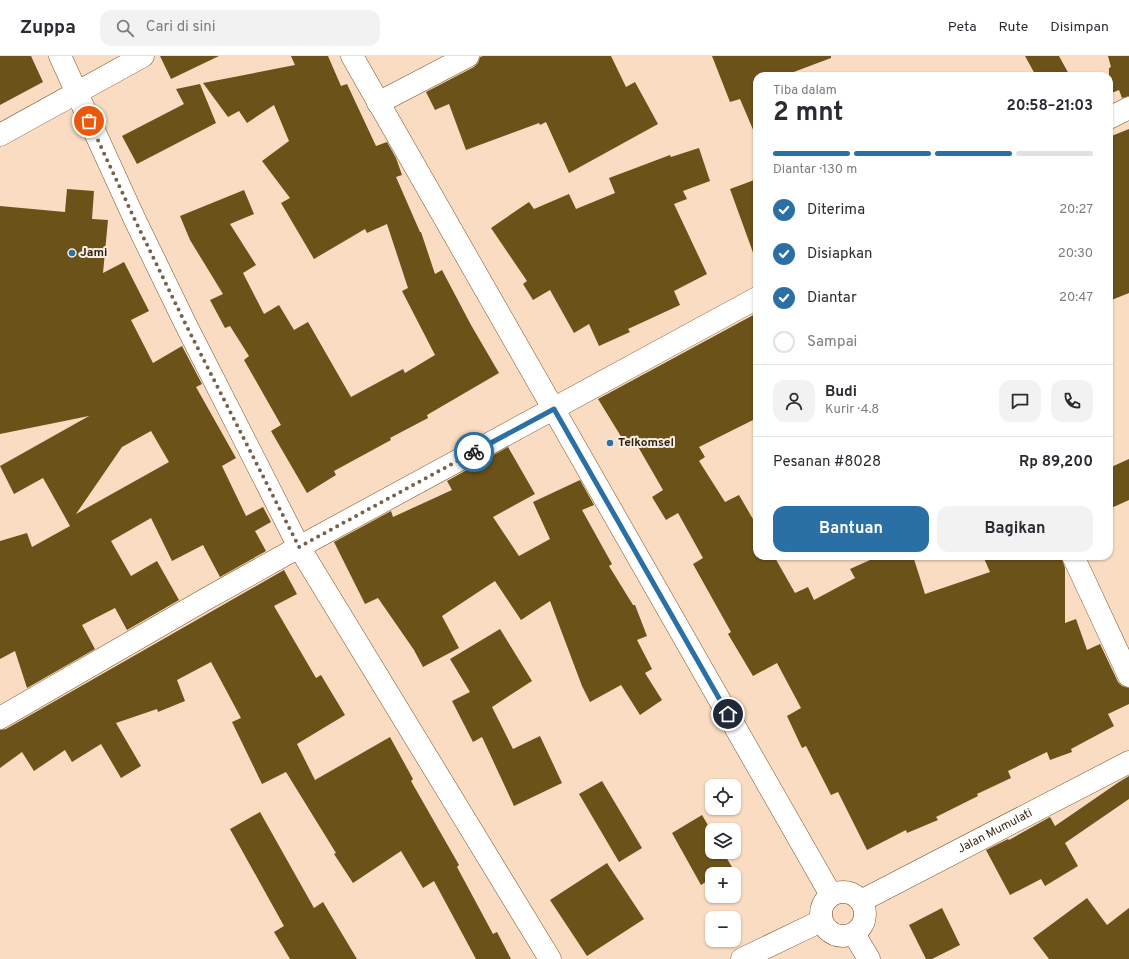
<!DOCTYPE html>
<html lang="id">
<head>
<meta charset="utf-8">
<style>
  :root { --surface:#fff; --page:#f2f2f3; --text:#2b2b33; --muted:#7c7c81; --line:#e1e1e2; --accent:#2b70a5 }
  body { margin:0; font-family:Overpass,sans-serif; background:var(--page); color:var(--text); height:100vh; display:flex; flex-direction:column; font-size:15px; white-space:nowrap }
  * { box-sizing:border-box; margin:0 }
  p { font-size:13px; color:var(--muted) }
  .icon { flex:none; width:22px; height:22px; fill:none; stroke:currentColor; stroke-width:2; stroke-linecap:round; stroke-linejoin:round }
  .map { position:relative; flex:1; overflow:hidden }
  .sheet { position:absolute; left:753px; top:16px; width:360px; height:488px; display:flex; flex-direction:column; background:var(--surface); border-radius:12px; box-shadow:0 1px 3px #0004 }
  .sheet>* { flex:none }
  .controls { position:absolute; left:705px; top:723px; display:grid; gap:8px }
  .controls a { display:grid; place-items:center; width:36px; height:36px; border-radius:8px; background:var(--surface); box-shadow:0 1px 3px #0004; font-size:20px }
  .pin { position:absolute; display:grid; place-items:center; width:34px; height:34px; color:#fff; margin:-17px; border:2px solid #fff; border-radius:50%; box-shadow:0 1px 4px #0007 }
  .courier { position:absolute; display:grid; place-items:center; width:40px; height:40px; margin:-20px; border:3px solid #2b70a5; border-radius:50%; background:#fff; color:#222; box-shadow:0 1px 5px #0007 }
  .head em { font-style:normal; font-weight:700 }
  .head div { display:flex; flex-direction:column-reverse }
  .head { display:flex; align-items:center; justify-content:space-between; height:68px; padding:0 20px }
  h1 { font-size:26px; font-weight:700; line-height:30px }
  .bar { display:grid; grid-template-columns:repeat(4,1fr); gap:6px 4px; align-content:center; height:48px; padding:0 20px }
  .bar i { height:5px; border-radius:3px; background:var(--line) }
  .bar .active { background:var(--accent) }
  .bar p { grid-column:span 4 }
  .line { display:flex; align-items:center; gap:10px; padding:0 20px; border-top:1px solid var(--line) }
  .line div { flex:1 }
  .round { display:grid; place-items:center; flex:none; width:42px; height:42px; border-radius:12px; background:var(--page) }
  ol { padding:0 20px; list-style:none }
  li { display:flex; align-items:center; gap:12px; height:44px }
  li p { margin-inline-start:auto }
  li .icon { padding:4px; border-radius:50%; background:var(--accent); color:#fff; stroke-width:4 }
  li:last-child { color:var(--muted) }
  li i { width:22px; height:22px; border:2px solid var(--line); border-radius:50% }
  .button { display:flex; gap:8px; margin-top:auto; padding:8px 20px }
  .button a { flex:1; height:46px; border-radius:12px; background:var(--accent); color:#fff; font-size:16px; font-weight:700; line-height:46px; text-align:center }
  .button a+a { background:var(--page); color:var(--text) }
  header { display:flex; align-items:center; gap:24px; box-sizing:border-box; height:56px; padding:0 20px; background:var(--surface); border-bottom:1px solid var(--line) }
  header strong { font-size:19px }
  nav { display:flex; gap:22px; margin-inline-start:auto; font-size:14px }
  .search { width:280px; height:36px; background:var(--page); display:flex; align-items:center; gap:10px; box-sizing:border-box; padding:0 14px; border-radius:12px; color:var(--muted); font-size:15px }
  .map>svg:first-child { display:block }
  .building { fill:#6b5218; fill-rule:evenodd }
  .lines { fill:none; stroke-linecap:round; stroke-linejoin:round }
  .minor-casing { stroke:#7c5327; stroke-width:23 }
  .tertiary-casing { stroke:#7c5327; stroke-width:23 }
  .minor { stroke:#fff; stroke-width:22 }
  .tertiary { stroke:#fff; stroke-width:22 }
  .done { stroke:#76614b; stroke-width:4; stroke-dasharray:0 7.2 }
  .route { stroke:#2b70a5; stroke-width:5 }
  .poi-dot { fill:#2b70a5; stroke:#f7ede4; stroke-width:1.5 }
  .labels { text-anchor:middle; dominant-baseline:central; stroke-width:4; stroke-linejoin:round; paint-order:stroke }
  .poi-label { font-size:12px; font-weight:bold; fill:#301f0c; stroke:#f7ede4; text-anchor:start }
  .street-label { font-size:12px; fill:#301f0c; stroke:#f7ede4 }
</style>
</head>
<body>
<header>
<strong>Zuppa</strong>
<div class="search"><svg class="icon" aria-label="search" viewBox="0 0 24 24"><circle cx="10" cy="10" r="6"/><path d="M15 15l6 6"/></svg>Cari di sini</div>
<nav><a>Peta</a><a>Rute</a><a>Disimpan</a></nav>
</header>
<div class="map">
<svg width="1129" height="903" viewBox="0 0 1129 903">
  <rect width="100%" height="100%" fill="#f9dcc1"/>
  <path class="building" d="M0,0H31L43,26L0,49Z
    M160,0H219L171,23Z
    M291,0H328L341,30L347,28L376,90L387,86L396,102L402,119L396,121L420,176H421L435,218L442,214L471,269L499,317L427,359L428,362L390,382L391,384L334,415L336,419L307,437L271,375L281,369L244,304L249,300L230,270L225,272L210,244L223,238L190,184L180,160L244,134L254,158L230,168L256,209L243,217L264,258L279,249L294,274L308,266L351,341L403,313L405,317L435,299L402,235L408,232L387,168L367,177L365,173L314,203L281,147L290,142L262,105L289,85L274,49L247,67L239,55L228,61L203,27L295,9Z
    M483,0H611L626,31L635,26L658,68L569,117L546,66L540,69L539,67L466,94L449,48L435,54L426,36L474,11L478,7L480,1Z
    M712,0H831V2L783,20H757V83L740,43L730,46Z
    M1025,0H1059L1070,20H1036Z
    M1108,0H1129V40L1122,42L1119,34L1109,38V12L1111,11Z
    M200,28L216,67L137,108L122,80L184,48L176,33Z
    M1129,73V237L1109,245V81Z
    M699,92L710,125L683,135L687,143L674,148L707,218L674,235L680,249L628,273L630,276L599,290L589,268L574,277L550,234L533,244L523,228L527,225L491,172L529,146L534,153L569,138L576,153L615,137L609,122L670,99L671,101Z
    M757,123V202H755L730,133Z
    M67,133L94,135L92,163L108,164L103,217L124,206L149,255L131,264L153,307L182,290L202,328L196,331L236,402L222,410L246,460L263,451L271,466L255,475L266,495L220,521L203,489L172,505L151,462L111,485L131,520L157,505L179,544L127,574L115,552L82,569L95,593L27,632L15,595L0,603V485L27,477L32,491L70,470L43,422L14,438L0,410L89,360L0,378V150L65,156ZM151,375L169,406L76,458L122,391Z
    M757,257V362L699,391L705,401L699,405L725,446L739,439L757,470V500H774L795,537L808,531L814,544L855,522L850,513L879,500H913L925,538L990,516L983,500H1061L1065,512V567L1076,563L1087,594L1100,588L1118,626L1122,630L1129,632V648L1108,658L1114,670L1071,693L1072,696L1050,704L1047,696L1008,715L1011,722L977,738L978,740L936,761L938,764L907,777L906,774L867,794L838,736L831,739L806,690L802,692L787,660L801,652L777,607L753,620L728,578L731,576L693,508L703,502L678,457L666,464L652,441L663,434L633,382L625,387L598,343Z
    M508,391L535,438L493,461L519,500L550,483L533,446L580,424L594,449L582,454L612,508L609,510L633,549H635L647,580L637,584L652,613L645,617L662,644L640,659L621,629L590,646L582,630L550,545L521,564L495,525L442,560L459,592L423,611L414,594L378,542L365,548L334,486L391,455L393,461L452,434L447,425Z
    M1129,403V444L1109,453V412Z
    M284,514L297,538L274,550L316,622L321,619L345,659L297,688L315,724L390,681L413,723L411,725L459,809L457,811L493,878L497,876L511,903H476L434,825L423,832L401,795L353,827L334,798L336,797L286,716L262,728L232,666L241,662L211,606L177,624L185,645L158,656L157,653L116,667L141,710L121,722L101,688L72,706L65,694L34,715L22,696L0,712V674L6,673Z
    M500,573L532,625L492,651L513,693L540,680L562,727L514,750L482,681L473,686L452,645L470,636L450,603Z
    M1129,720V743L1065,787L1078,810L1045,830L1041,823L1010,839L986,794L1008,783L1009,784L1050,761L1055,770L1119,726Z
    M602,725L642,792L619,806L579,738Z
    M260,756L314,852L323,846L357,903H290L274,876L284,870L230,773Z
    M702,759L712,776V796H723L732,811L720,818H712V822L701,829L672,777Z
    M607,807L644,863L587,900L550,844Z
    M1087,842L1107,869L1129,852V903H1049L1033,882Z
    M942,852L960,889L932,903H926L909,869Z"/>
  <g class="lines">
    <defs>
      <path id="minor" d="M60,0L135,164L186,269L299,491L550,903
        M378,47L468,0
        M1109,62L1129,52
        M0,79L143,0
        M1073,500L1129,620
        M0,662L206,543L299,491L757,242"/>
      <g id="tertiary">
        <path d="M352,0L831,839"/>
        <circle cx="843" cy="858" r="22"/>
        <path id="s1" d="M861,845L1129,706"/>
        <path d="M854,878L869,903"/>
        <path d="M742,903L821,865"/>
      </g>
    </defs>
    <use href="#minor" class="minor-casing"/>
    <use href="#tertiary" class="tertiary-casing"/>
    <use href="#minor" class="minor"/>
    <use href="#tertiary" class="tertiary"/>
  </g>
  <g class="lines">
    <path class="done" d="M89,65L135,164L186,269L299,491L474,396"/>
    <path class="route" d="M474,396L554,353L728,658"/>
  </g>
  <g class="poi-dot">
    <circle cx="72" cy="197" r="4"/>
    <circle cx="610" cy="387" r="4"/>
  </g>
  <g class="labels">
    <g class="poi-label">
      <text x="80" y="197">Jami</text>
      <text x="618" y="387">Telkomsel</text>
    </g>
    <g class="street-label">
      <text stroke="none"><textPath href="#s1" startOffset="151">Jalan Mumulati</textPath></text>
    </g>
  </g>
</svg>
<div class="controls">
<a><svg class="icon" aria-label="locate" viewBox="0 0 24 24"><circle cx="12" cy="12" r="6"/><path d="M12 2v4M12 18v4M2 12h4M18 12h4"/></svg></a>
<a><svg class="icon" aria-label="layers" viewBox="0 0 24 24"><path d="M12 4l9 5-9 5-9-5zM3 14l9 5 9-5"/></svg></a>
<a>+</a>
<a>−</a>
</div>
<div class="pin" style="left:89px;top:65px;background:#ea580c"><svg class="icon" aria-label="bag" viewBox="0 0 24 24"><path d="M5 8h14l-1 12H6zM9 8a3 3 0 0 1 6 0"/></svg></div>
<div class="pin" style="left:728px;top:658px;background:#1f2937"><svg class="icon" aria-label="home" viewBox="0 0 24 24"><path d="M3 11l9-7 9 7M6 9v11h12V9"/></svg></div>
<div class="courier" style="left:474px;top:396px"><svg class="icon" aria-label="bike" viewBox="0 0 24 24"><circle cx="6" cy="16" r="4"/><circle cx="18" cy="16" r="4"/><path d="M6 16l4-8h5l3 8M10 8l3 8H6M13 5h3"/></svg></div>
<section class="sheet">
<div class="head"><div><h1>2 mnt</h1><p>Tiba dalam</p></div><em>20:58–21:03</em></div>
<div class="bar"><i class="active"></i><i class="active"></i><i class="active"></i><i></i><p>Diantar · 130 m</p></div>
<ol>
<li><svg class="icon" aria-label="check" viewBox="0 0 24 24"><path d="M5 12l5 5 9-10"/></svg>Diterima<p>20:27</p></li>
<li><svg class="icon" aria-label="check" viewBox="0 0 24 24"><path d="M5 12l5 5 9-10"/></svg>Disiapkan<p>20:30</p></li>
<li><svg class="icon" aria-label="check" viewBox="0 0 24 24"><path d="M5 12l5 5 9-10"/></svg>Diantar<p>20:47</p></li>
<li><i></i>Sampai</li>
</ol>
<div class="line" style="height:72px"><a class="round"><svg class="icon" aria-label="person" viewBox="0 0 24 24"><circle cx="12" cy="8" r="4"/><path d="M4 21q1-7 8-7t8 7"/></svg></a><div><b>Budi</b><p>Kurir · 4.8</p></div><a class="round"><svg class="icon" aria-label="chat" viewBox="0 0 24 24"><path d="M4 5h16v11H9l-5 4z"/></svg></a><a class="round"><svg class="icon" aria-label="phone" viewBox="0 0 24 24"><path d="M5 4h4l2 5-3 2q2 4 5 5l2-3 5 2v4C11 20 4 13 5 4z"/></svg></a></div>
<div class="line" style="height:52px"><div>Pesanan #8028</div><b>Rp 89,200</b></div>
<div class="button"><a>Bantuan</a><a>Bagikan</a></div>
</section>
</div>
</body>
</html>
